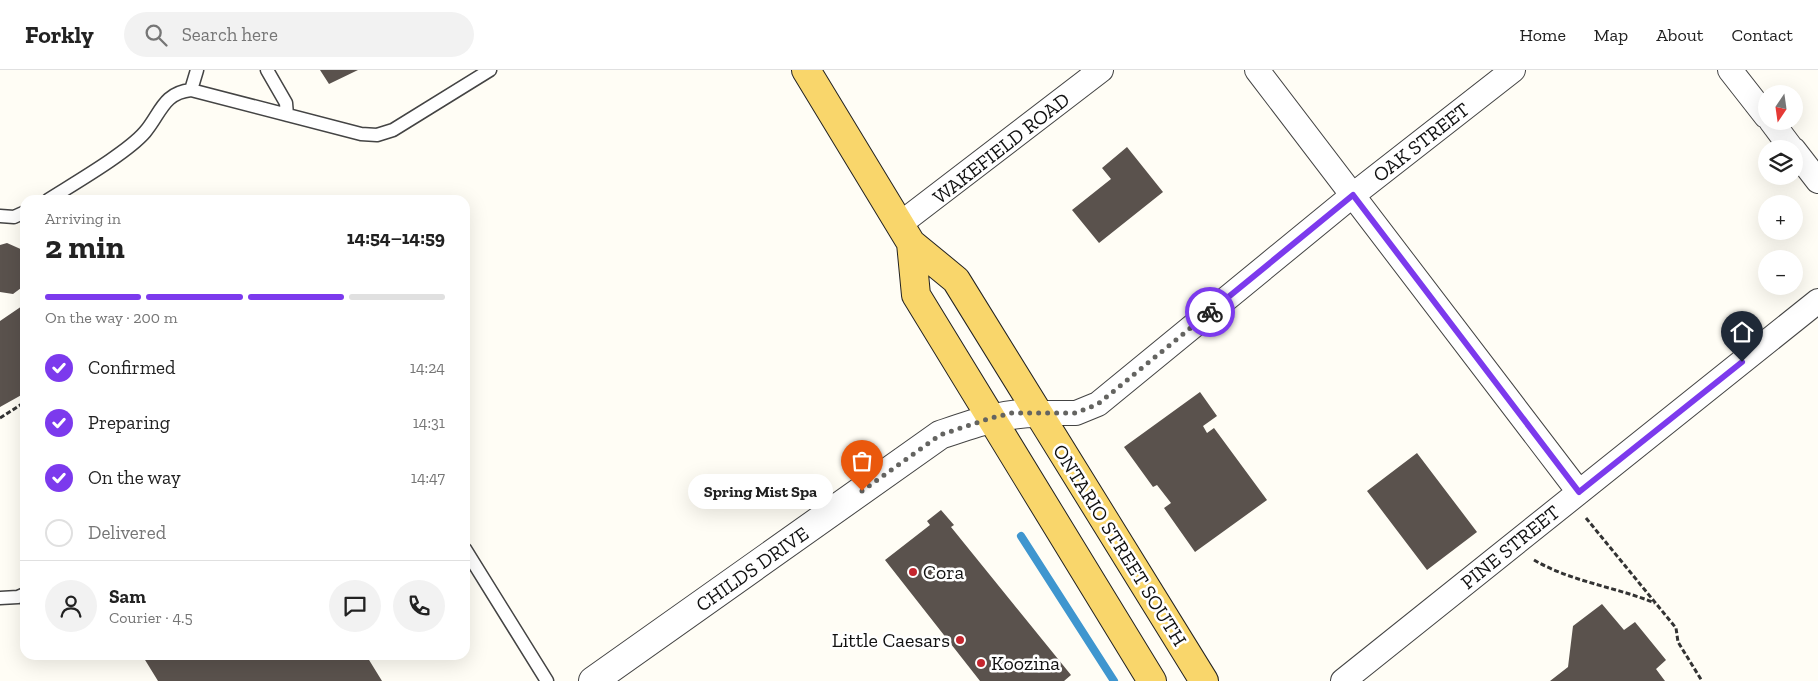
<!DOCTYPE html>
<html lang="en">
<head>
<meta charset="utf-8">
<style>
  :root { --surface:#fff; --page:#f2f2f2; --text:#222; --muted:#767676; --line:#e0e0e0; --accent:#7c3aed }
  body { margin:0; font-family:"Zilla Slab",serif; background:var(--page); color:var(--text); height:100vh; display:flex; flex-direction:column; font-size:19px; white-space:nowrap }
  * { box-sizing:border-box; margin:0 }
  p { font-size:16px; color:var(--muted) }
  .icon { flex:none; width:28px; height:28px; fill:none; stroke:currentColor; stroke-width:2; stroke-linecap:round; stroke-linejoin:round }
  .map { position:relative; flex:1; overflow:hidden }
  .sheet { position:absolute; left:20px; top:125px; width:450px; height:465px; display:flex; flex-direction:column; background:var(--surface); border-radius:15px; box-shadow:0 5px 20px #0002 }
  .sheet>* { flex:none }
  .needle { width:32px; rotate:193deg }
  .buttons { position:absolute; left:1758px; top:15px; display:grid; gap:10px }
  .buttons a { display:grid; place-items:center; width:45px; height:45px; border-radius:50%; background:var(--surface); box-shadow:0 5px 20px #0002; font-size:25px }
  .pin { position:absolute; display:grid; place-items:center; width:42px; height:42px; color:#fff; margin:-51px -21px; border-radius:50% 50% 50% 0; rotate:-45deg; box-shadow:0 0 5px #0007 }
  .pin .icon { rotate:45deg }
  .courier { position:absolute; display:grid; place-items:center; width:50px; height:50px; margin:-25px; border:4px solid #7c3aed; border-radius:50%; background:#fff; color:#222; box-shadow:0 1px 6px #0007 }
  .bubble { position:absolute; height:35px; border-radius:18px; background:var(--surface); box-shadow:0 5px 20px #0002; font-size:16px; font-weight:700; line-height:35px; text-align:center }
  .headline em { font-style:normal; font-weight:700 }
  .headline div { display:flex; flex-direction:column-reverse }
  .headline { display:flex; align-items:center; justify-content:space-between; height:85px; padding:0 25px }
  h1 { font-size:32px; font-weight:700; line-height:38px }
  .bar { display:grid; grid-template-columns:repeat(4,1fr); gap:8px 5px; align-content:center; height:60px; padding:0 25px }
  .bar i { height:6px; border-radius:4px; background:var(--line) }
  .bar .current { background:var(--accent) }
  .bar p { grid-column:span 4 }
  .line { display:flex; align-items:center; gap:12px; padding:0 25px; border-top:1px solid var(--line) }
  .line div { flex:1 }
  .round { display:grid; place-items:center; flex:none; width:52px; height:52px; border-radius:26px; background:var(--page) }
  ol { padding:0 25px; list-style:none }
  li { display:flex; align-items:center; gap:15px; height:55px }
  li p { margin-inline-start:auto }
  li .icon { padding:5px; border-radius:50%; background:var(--accent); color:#fff; stroke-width:4 }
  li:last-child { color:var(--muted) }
  li i { width:28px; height:28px; border:2px solid var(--line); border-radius:50% }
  header { display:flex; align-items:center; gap:30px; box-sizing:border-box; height:70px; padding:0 25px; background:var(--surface); border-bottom:1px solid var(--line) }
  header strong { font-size:24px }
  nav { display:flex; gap:28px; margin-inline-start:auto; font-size:18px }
  .search { width:350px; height:45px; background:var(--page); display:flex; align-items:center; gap:12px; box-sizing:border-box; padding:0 18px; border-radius:28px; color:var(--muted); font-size:19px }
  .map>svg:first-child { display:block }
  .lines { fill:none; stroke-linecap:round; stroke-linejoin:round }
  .stream { stroke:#3f96cf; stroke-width:8 }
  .building { fill:#5a524d }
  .service-casing { stroke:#444; stroke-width:15 }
  .minor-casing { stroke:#444; stroke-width:26 }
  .tertiary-casing { stroke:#444; stroke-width:30 }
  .primary-casing { stroke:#222; stroke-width:30 }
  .path { stroke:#333; stroke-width:3; stroke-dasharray:5 2.5; stroke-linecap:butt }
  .service { stroke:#fff; stroke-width:12 }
  .minor { stroke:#fff; stroke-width:24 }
  .tertiary { stroke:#fff; stroke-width:28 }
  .primary { stroke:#f9d66b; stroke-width:28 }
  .done { stroke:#646461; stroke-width:5; stroke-dasharray:0 9 }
  .route { stroke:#7c3aed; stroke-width:6 }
  .poi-dot { fill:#c4262e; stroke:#fff; stroke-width:2 }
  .labels { text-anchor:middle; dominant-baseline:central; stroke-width:5; stroke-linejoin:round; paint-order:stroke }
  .street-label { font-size:20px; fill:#111; stroke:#fff }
  .poi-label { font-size:20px; fill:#111; stroke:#fff; text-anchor:start }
</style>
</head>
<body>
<header>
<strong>Forkly</strong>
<div class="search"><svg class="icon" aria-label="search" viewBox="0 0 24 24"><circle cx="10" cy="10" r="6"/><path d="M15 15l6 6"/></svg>Search here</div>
<nav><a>Home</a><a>Map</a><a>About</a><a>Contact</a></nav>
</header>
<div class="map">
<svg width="1818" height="611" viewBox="0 0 1818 611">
  <rect width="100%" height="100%" fill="#fffdf5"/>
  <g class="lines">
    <path class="stream" d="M1021,466L1114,611"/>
  </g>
  <path class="building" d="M320,0H358L329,14Z
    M1127,77L1163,122L1099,173L1072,140L1111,109L1102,98Z
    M7,173L25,181V215L13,224L0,222V175Z
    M25,234V323L0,337V251Z
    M1200,322L1217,346L1203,356L1207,363L1214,358L1267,430L1195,482L1164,438L1171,433L1157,415L1153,417L1124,377Z
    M1417,383L1477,462L1427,500L1367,421Z
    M941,440L954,455L951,457L1071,605L1064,611H980L885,490L930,455L927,451Z
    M1602,534L1624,560L1635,552L1666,590L1656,599L1665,611H1550L1568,597L1573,556Z
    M142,585H366L382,611H158Z"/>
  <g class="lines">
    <defs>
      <path id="service" d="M267,0L286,33L287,45
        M191,20L197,0
        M48,130C73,114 127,83 145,62C161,43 163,23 191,20L361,64L377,65L393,60L490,0
        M0,146L14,147L25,142
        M465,479L547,611
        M0,528L18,527L25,524"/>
      <path id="minor" d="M1257,0L1579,422
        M1730,0L1766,46
        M1771,51L1792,79
        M1794,80L1818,111
        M900,154L1101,0
        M1039,343H1076L1098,334L1353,125L1513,0
        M1343,611L1818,231"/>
      <path id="tertiary" d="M593,611L940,365C975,353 1002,343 1039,343"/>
      <path id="primary" d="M806,0L911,173L956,210L1204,611
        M911,173L916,225L1152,611"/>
    </defs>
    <use href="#service" class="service-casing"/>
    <use href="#minor" class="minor-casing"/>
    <use href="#tertiary" class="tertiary-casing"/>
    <use href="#primary" class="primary-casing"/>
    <path class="path" d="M0,348L25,332
      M1586,448L1676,558L1678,572L1702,611
      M1534,490C1572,512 1616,517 1655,533"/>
    <use href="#service" class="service"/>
    <use href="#minor" class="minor"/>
    <use href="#tertiary" class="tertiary"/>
    <use href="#primary" class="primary"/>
  </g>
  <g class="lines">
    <path class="done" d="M862,421L940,365L991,348L1012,343H1076L1098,334L1210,242"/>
    <path class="route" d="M1210,242L1353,125L1579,422L1742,292"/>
  </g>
  <g class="poi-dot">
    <circle cx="913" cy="502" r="5"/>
    <circle cx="960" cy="570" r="5"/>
    <circle cx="981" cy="593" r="5"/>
  </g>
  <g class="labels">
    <g class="street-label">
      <text transform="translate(1421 72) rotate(-38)">OAK STREET</text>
      <text transform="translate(1001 78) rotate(-38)">WAKEFIELD ROAD</text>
      <text transform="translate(1120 475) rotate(58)">ONTARIO STREET SOUTH</text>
      <text transform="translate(1510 477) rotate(-39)">PINE STREET</text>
      <text transform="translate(752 499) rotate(-35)">CHILDS DRIVE</text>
    </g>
    <g class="poi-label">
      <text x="923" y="502">Cora</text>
      <text x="950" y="570" text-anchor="end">Little Caesars</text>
      <text x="991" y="593">Koozina</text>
    </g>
  </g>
</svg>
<div class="buttons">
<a><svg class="needle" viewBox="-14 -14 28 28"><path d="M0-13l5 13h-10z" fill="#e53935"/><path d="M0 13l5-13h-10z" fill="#767676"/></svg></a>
<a><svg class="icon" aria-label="layers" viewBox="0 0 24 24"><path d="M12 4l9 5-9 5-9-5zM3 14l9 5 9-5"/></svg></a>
<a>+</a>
<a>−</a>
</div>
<div class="pin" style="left:862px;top:421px;background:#ea580c"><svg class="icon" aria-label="bag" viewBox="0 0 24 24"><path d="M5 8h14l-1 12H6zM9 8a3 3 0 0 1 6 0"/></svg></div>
<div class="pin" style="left:1742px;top:292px;background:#1f2937"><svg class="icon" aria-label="home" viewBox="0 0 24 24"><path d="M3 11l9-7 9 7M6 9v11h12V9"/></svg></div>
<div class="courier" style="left:1210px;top:242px"><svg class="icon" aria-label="bike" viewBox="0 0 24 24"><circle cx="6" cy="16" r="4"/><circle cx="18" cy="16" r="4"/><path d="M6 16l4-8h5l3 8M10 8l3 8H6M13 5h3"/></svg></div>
<div class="bubble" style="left:688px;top:404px;width:145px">Spring Mist Spa</div>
<section class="sheet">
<div class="headline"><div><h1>2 min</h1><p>Arriving in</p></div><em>14:54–14:59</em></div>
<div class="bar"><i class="current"></i><i class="current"></i><i class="current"></i><i></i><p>On the way · 200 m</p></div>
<ol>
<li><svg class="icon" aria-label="check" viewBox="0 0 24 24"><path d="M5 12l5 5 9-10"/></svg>Confirmed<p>14:24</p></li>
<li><svg class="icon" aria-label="check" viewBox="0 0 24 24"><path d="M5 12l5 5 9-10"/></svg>Preparing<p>14:31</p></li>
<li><svg class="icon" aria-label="check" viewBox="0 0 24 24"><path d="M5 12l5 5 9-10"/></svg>On the way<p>14:47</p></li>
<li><i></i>Delivered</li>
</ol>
<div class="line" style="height:90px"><a class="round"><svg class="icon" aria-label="person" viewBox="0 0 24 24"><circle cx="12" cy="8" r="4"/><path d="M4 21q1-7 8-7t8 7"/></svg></a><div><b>Sam</b><p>Courier · 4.5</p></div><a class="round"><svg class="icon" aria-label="chat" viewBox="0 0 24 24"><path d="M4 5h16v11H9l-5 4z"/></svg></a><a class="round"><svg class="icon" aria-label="phone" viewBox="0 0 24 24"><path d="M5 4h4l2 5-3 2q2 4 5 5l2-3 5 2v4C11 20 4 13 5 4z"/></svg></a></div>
</section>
</div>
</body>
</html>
